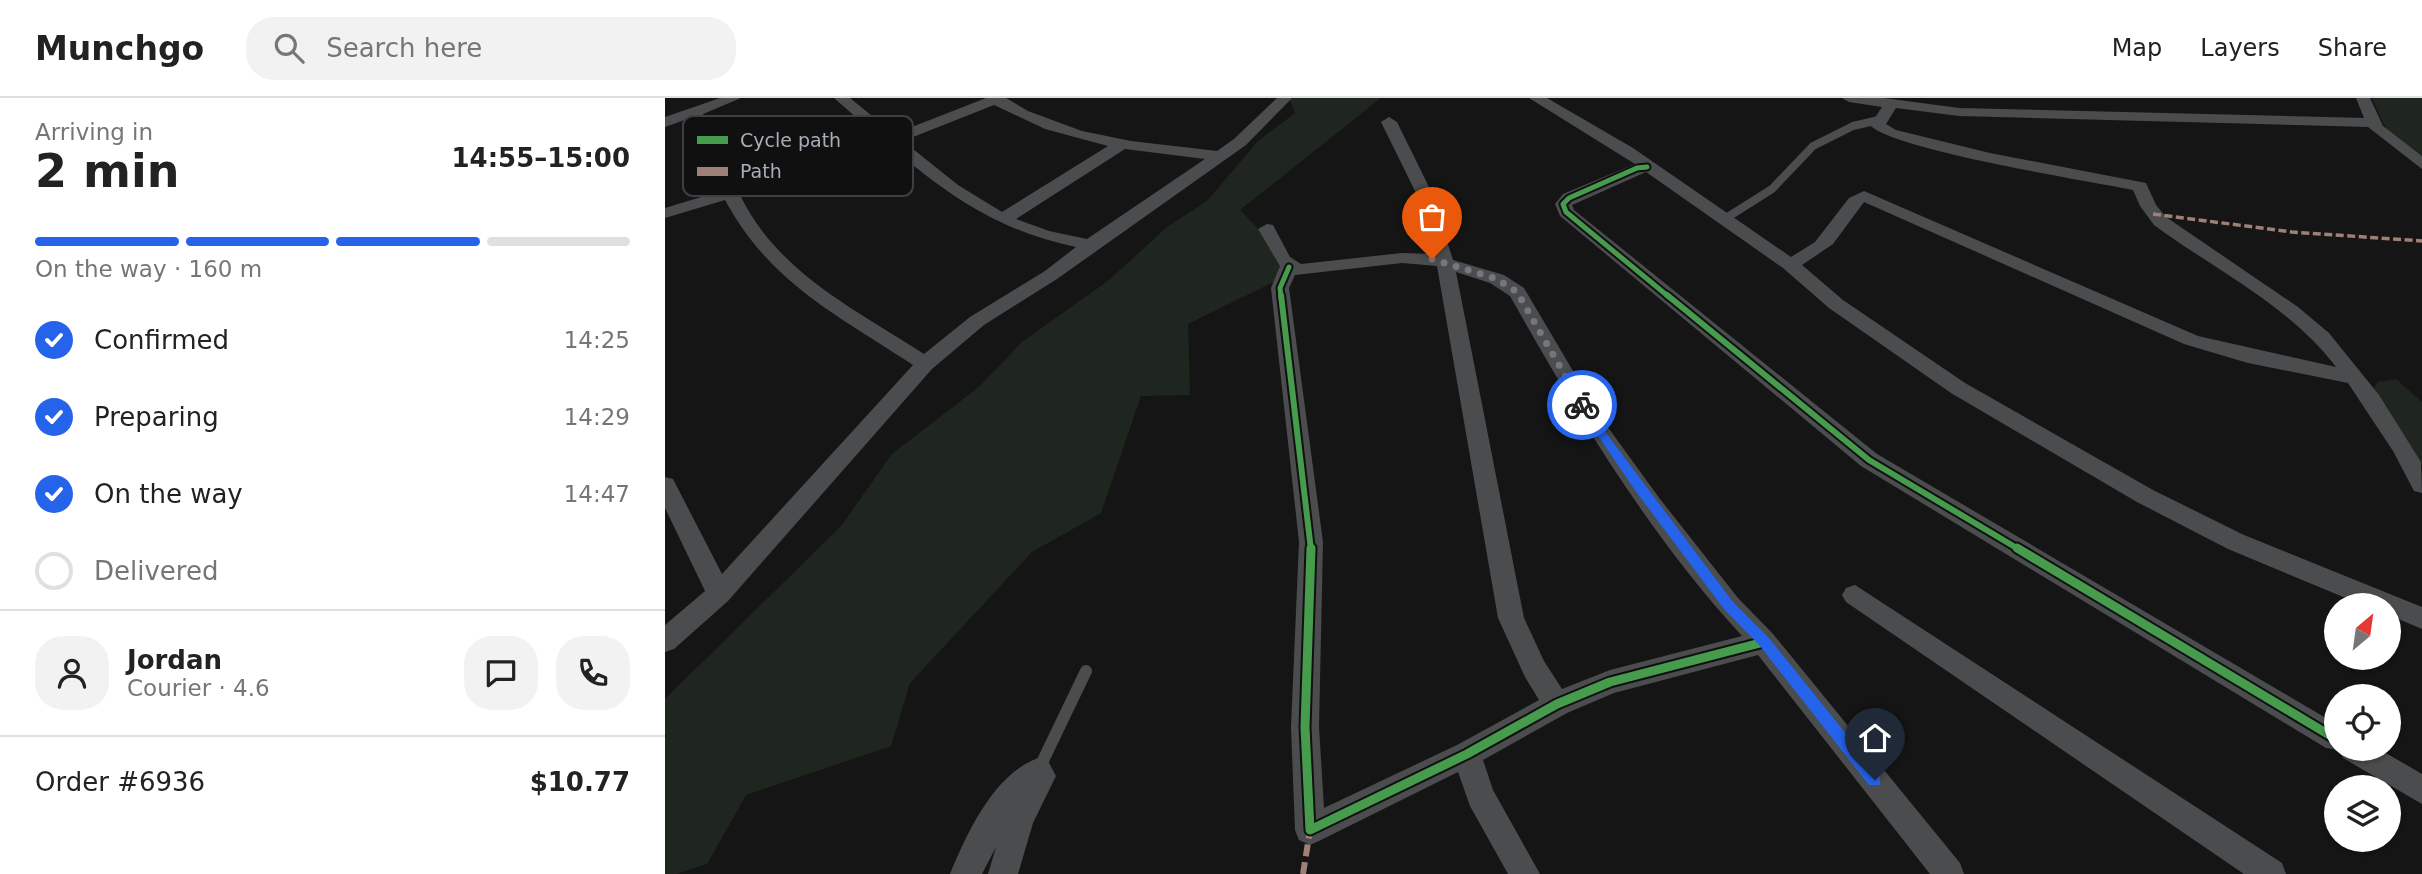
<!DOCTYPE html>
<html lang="en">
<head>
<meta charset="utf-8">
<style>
  :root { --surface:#fff; --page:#f2f2f2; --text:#222; --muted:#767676; --line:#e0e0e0; --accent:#2563eb }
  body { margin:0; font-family:"DejaVu Sans",sans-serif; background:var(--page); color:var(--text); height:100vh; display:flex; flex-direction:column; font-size:26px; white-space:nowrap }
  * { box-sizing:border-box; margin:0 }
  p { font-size:23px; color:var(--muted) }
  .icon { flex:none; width:38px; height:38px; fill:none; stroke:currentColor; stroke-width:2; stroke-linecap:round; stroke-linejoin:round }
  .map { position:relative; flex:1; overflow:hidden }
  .panel { display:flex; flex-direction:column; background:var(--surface); width:665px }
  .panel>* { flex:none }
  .needle { width:46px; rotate:29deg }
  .buttons { position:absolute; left:1659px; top:495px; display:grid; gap:14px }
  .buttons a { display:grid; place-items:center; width:77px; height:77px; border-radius:50%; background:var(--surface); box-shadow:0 2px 5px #0004; font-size:35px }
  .pin { position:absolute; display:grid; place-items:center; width:60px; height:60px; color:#fff; margin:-72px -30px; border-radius:50% 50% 50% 0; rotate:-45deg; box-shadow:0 0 7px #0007 }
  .pin .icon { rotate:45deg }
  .courier { position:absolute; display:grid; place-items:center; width:70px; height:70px; margin:-35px; border:5px solid #2563eb; border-radius:50%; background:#fff; color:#222; box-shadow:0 2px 9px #0007 }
  .headline em { font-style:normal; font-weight:700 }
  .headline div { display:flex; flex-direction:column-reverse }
  .headline { display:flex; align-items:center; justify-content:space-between; height:119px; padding:0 35px }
  h1 { font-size:46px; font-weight:700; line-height:52px }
  .bar { display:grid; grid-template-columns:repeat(4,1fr); gap:10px 7px; align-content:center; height:84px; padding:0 35px }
  .bar i { height:9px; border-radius:5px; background:var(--line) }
  .bar .current { background:var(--accent) }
  .bar p { grid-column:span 4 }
  .line { display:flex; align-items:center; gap:18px; padding:0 35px; border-top:2px solid var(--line) }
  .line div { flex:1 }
  .round { display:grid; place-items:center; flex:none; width:74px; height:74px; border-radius:28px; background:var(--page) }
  ol { padding:0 35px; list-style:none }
  li { display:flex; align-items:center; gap:21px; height:77px }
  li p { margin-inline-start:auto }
  li .icon { padding:7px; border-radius:50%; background:var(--accent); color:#fff; stroke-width:4 }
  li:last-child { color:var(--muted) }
  li i { width:38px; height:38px; border:4px solid var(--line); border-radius:50% }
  header { display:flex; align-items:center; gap:42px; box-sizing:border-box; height:98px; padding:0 35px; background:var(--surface); border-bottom:2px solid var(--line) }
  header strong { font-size:33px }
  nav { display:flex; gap:38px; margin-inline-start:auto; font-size:24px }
  .search { width:490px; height:63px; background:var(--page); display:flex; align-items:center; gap:18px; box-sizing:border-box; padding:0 24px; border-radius:28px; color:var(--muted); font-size:26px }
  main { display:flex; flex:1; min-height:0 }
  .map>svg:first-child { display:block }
  .green { fill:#1f261f }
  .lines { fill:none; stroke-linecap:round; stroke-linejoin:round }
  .lane-far1 { stroke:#4a4c4e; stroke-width:8 }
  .lane { stroke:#4a4c4e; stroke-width:12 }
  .street { fill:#4a4c4e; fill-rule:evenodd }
  .quiet-far1 { stroke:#9e8076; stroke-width:3.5; stroke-dasharray:8 3.5; stroke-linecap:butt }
  .quiet { stroke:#9e8076; stroke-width:6; stroke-dasharray:12 6; stroke-linecap:butt }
  .cycleway-far2-casing { stroke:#101011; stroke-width:9 }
  .cycleway-far1-casing { stroke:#101011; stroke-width:10 }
  .cycleway-casing { stroke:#101011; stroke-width:13 }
  .cycleway-far2 { stroke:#469c4c; stroke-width:5 }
  .cycleway-far1 { stroke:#469c4c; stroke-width:6 }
  .cycleway { stroke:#469c4c; stroke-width:9 }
  .route { fill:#2563eb }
  .done { stroke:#74787e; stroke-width:7; stroke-dasharray:0 12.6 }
  .key { fill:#101011; stroke:#3d3f43; stroke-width:2 }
  .key-label { font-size:19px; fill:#a7aeb6 }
</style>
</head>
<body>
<header>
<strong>Munchgo</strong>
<div class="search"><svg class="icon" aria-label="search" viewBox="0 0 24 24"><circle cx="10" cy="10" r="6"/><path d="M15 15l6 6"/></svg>Search here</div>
<nav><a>Map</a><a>Layers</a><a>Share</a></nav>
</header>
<main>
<section class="panel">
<div class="headline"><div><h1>2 min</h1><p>Arriving in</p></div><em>14:55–15:00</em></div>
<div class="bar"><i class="current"></i><i class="current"></i><i class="current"></i><i></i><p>On the way · 160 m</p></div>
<ol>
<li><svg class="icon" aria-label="check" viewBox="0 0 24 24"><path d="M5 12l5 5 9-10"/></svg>Confirmed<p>14:25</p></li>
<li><svg class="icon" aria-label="check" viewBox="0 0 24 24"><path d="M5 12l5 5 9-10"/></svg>Preparing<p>14:29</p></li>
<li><svg class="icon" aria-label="check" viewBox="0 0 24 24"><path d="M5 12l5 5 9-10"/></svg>On the way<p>14:47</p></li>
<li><i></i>Delivered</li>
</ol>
<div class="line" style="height:126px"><a class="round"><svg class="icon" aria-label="person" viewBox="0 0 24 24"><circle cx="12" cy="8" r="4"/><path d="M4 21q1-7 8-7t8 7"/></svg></a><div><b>Jordan</b><p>Courier · 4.6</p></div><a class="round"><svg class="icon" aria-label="chat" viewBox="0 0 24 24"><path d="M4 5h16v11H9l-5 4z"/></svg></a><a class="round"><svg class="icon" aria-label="phone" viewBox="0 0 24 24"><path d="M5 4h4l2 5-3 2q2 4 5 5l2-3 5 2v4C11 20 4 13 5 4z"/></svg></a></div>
<div class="line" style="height:91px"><div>Order #6936</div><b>$10.77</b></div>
</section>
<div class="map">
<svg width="1757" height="776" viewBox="0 0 1757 776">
  <rect width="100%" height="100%" fill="#151515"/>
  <path class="green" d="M624,0H716L575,112L633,172L523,226L525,297L476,298L436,415L367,454L245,585L226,648L81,697L42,766L11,776H0V601L176,428L227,356L314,289L357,244L443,183L502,129L542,103L593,43L630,15Z
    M1707,0H1757V58L1721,31Z
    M1731,281L1757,304V368L1748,351L1706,296L1713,284Z"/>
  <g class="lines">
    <path class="lane-far1" d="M1058,122L1107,91L1148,48L1188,28L1214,22"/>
    <path class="lane" d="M373,673L421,573"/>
    <path class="street" d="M55,0H76L38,16L70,88L216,41L169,0H185L229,36L321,0H341L363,13L417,33L466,43L552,53L569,41L612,0H627L581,47L392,181L319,227L267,271L63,503L9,551L0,554V527L40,493L0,410V379L8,381L57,476L248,267C172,217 105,185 60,102L0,120V110L56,93L25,20L0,29V19ZM329,7L380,31L443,48L337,114L293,87L238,43ZM225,48C282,97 336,134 411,149L380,173L305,219L259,256C190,211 113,175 75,97ZM460,51L540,61L422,141L384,133L351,121Z
      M864,0H882L968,50L1126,159L1150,144L1184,100L1199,93L1533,238L1671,269C1624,207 1550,172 1489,127L1475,108L1468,92C1424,83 1228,52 1205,27L1217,9L1184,4L1177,0H1219L1294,10L1699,20L1691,0H1705L1718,28L1757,58V71L1703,29L1294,18L1231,10L1221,26L1231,32L1325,55L1481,85L1491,107L1501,119L1633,209L1664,235L1714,297L1756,364L1757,395L1749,393L1728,353L1683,285L1583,265L1519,246L1199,104L1168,146L1137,167L1178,202L1300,285L1488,392L1579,437L1757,509V531L1724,517V508H1700L1563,451L1472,404L1286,295L1164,210L1118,170L981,74L907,107L909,112L1212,356L1671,626V651H1714L1757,676V706L1678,660L1675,652L1661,650L1196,368L895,118L890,106L898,96L970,66Z
      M724,19L732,24L766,93L788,162L839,177L859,190L934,317L995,401L1073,500L1108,536L1295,765L1299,776H1265L1093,557L949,595L902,615L818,662L828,692L875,776H843L805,708L793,674L656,742L645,747L634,742L630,732L626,629L634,444L606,190L615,168L593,131L602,126L608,127L625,159L636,166L737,155L768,156L750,93L716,24ZM737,165L772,168L833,520L860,579L874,602L792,647L659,710L654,629L658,444L624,190L630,177ZM791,174L825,185L845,198C912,317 984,437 1077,538L945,572L897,591L879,563L859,520Z
      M1190,487L1617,765L1621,776H1579L1181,504L1177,497L1181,490Z
      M373,660L383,663L391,678L368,725L353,776H323L331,749L317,776H285C302,735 329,676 373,660Z"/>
    <path class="quiet-far1" d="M1488,116L1627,134L1757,143"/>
    <path class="quiet" d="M638,776L645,732"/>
    <defs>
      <path id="cycleway-far2" d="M982,69L972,70L904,100L898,106L901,114L1004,199
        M616,199L615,190L624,169"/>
      <path id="cycleway-far1" d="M616,197L646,452
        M1002,197L1204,362L1355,452"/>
      <path id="cycleway" d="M646,450L640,629L645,732L802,656L892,606L945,584L1099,544
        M1352,450L1671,641"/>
    </defs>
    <use href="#cycleway-far2" class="cycleway-far2-casing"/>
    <use href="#cycleway-far1" class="cycleway-far1-casing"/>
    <use href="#cycleway" class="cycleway-casing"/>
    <use href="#cycleway-far2" class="cycleway-far2"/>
    <use href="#cycleway-far1" class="cycleway-far1"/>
    <use href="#cycleway" class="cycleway"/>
  </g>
  <path class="route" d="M917,303L1068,504L1104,540L1215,678V687H1204L1095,548L1059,511L972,395L912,307Z"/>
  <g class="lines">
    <path class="done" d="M767,161L832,181L852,194L917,307"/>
  </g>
  <rect x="18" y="18" width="230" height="80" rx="10" class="key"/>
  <rect x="32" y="38" width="31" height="8" fill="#469c4c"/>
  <rect x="32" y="69" width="31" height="9" fill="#9e8076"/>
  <g class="key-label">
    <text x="75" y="49">Cycle path</text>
    <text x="75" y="80">Path</text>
  </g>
</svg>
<div class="buttons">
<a><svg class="needle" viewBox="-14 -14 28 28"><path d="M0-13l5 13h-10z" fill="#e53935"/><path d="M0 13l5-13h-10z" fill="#767676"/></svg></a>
<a><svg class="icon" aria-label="locate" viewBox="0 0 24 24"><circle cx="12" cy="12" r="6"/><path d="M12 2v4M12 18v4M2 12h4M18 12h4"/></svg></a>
<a><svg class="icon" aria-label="layers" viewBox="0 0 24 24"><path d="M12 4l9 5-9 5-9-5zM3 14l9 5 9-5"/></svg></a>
</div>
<div class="pin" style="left:767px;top:161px;background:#ea580c"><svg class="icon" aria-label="bag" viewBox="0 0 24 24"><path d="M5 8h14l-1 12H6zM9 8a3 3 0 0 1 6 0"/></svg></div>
<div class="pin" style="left:1210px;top:682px;background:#1f2937"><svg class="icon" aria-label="home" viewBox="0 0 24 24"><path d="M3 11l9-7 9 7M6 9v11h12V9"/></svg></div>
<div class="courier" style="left:917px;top:307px"><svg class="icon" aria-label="bike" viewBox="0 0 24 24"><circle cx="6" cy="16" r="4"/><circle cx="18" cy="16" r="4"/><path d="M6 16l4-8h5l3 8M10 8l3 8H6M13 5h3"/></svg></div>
</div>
</main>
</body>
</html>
